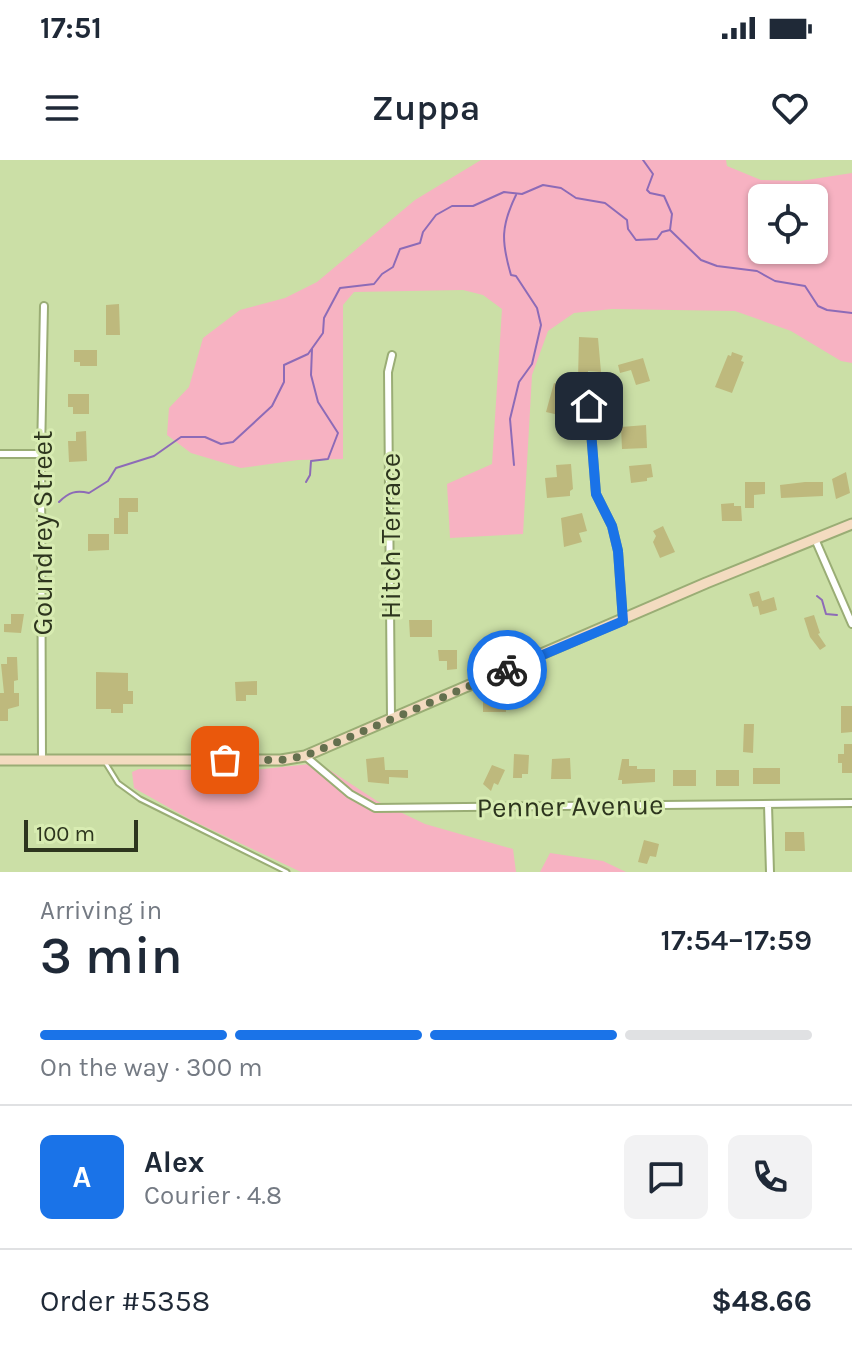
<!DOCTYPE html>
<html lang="en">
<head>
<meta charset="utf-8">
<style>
  :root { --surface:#fff; --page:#f2f2f3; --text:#1f2937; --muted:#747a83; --line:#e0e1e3; --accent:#1a73e8 }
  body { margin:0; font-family:Karla,sans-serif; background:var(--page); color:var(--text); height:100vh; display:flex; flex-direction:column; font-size:30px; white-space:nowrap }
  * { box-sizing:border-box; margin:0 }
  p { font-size:26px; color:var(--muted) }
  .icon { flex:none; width:44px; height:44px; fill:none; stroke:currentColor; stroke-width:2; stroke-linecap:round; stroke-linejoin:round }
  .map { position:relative; height:712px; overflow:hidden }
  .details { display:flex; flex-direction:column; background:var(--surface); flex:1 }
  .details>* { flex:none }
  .buttons { position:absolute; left:748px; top:24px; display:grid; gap:16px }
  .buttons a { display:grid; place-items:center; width:80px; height:80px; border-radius:12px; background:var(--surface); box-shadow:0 2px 6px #0004; font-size:40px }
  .scale { position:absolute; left:24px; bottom:20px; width:114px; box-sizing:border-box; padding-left:8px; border:4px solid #2d351e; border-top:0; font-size:22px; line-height:28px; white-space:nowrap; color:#2d351e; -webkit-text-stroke:6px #d8ecb2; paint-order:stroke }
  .pin { position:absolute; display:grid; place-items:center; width:68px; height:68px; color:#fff; margin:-34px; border-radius:16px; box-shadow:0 4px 12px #0006 }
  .courier { position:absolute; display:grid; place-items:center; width:80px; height:80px; margin:-40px; border:6px solid #1a73e8; border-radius:50%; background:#fff; color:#222; box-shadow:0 2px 10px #0007 }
  .summary em { font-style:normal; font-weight:600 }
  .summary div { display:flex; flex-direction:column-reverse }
  .summary { display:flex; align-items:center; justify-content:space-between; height:136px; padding:0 40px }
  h1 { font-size:52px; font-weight:600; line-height:60px }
  .bar { display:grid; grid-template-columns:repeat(4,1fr); gap:12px 8px; align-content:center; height:96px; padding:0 40px }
  .bar i { height:10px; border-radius:6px; background:var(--line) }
  .bar .current { background:var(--accent) }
  .bar p { grid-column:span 4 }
  .line { display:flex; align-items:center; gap:20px; padding:0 40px; border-top:2px solid var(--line) }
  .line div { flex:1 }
  .round { display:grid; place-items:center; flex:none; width:84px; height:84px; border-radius:12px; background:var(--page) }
  .status { display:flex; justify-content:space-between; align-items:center; height:56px; padding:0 40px; background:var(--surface); direction:ltr }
  .status svg { height:22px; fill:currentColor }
  header { display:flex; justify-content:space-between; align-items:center; height:104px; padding:0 40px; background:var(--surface); font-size:36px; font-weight:600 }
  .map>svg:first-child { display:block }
  .green { fill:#f7b2c2; fill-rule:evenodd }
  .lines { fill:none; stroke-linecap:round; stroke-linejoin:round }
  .stream { stroke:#8d6bb7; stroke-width:2 }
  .building { fill:#beb97d }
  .lane-casing { stroke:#9aad75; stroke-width:7 }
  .street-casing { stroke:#9aad75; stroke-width:10 }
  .secondary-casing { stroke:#9aad75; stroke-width:13 }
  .lane { stroke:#fff; stroke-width:3 }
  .street { stroke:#fff; stroke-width:6 }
  .secondary { stroke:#f3dbc0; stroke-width:9 }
  .done { stroke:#64704e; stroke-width:8; stroke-dasharray:0 14.4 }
  .route { stroke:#1a73e8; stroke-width:10 }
  .labels { text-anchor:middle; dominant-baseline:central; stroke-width:6; stroke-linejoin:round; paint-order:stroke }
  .street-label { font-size:28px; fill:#2d351e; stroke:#d8ecb2 }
</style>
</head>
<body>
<div class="status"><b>17:51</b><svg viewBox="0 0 49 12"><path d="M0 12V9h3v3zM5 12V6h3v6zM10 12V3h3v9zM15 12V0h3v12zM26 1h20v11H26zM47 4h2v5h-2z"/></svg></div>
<header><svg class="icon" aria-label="menu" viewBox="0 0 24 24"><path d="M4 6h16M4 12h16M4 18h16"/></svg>Zuppa<svg class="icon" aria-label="heart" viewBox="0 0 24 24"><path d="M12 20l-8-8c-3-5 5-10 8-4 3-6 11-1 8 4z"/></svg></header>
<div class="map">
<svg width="852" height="712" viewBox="0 0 852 712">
  <rect width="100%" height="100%" fill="#cbdfa6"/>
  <path class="green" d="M481,0H726L727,6L761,20L800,21L852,13V203L841,201L791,171L735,151L612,149L574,153L548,171L532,215L523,374L450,378L447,324L492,304L502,149L483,135L463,130L354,132L343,145V299L298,300L241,308L191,293L167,275L169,248L189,227L203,178L240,150L285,138L317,122L415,40ZM814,38V90H762V38Z
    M319,603L377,641L425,664L513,689L516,712H301L191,660L134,628L132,612L139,609L246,611Z
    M550,693L603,701L626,712H540Z"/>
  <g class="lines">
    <path class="stream" d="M643,0L653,14L647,30L650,33L664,36L672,54L670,70L701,100L717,106L757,111L775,121L805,126L818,146L827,150L852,153
      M514,305L510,259L519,222L532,204L541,165L537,148L516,116L511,115C501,81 501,66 516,35
      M306,322L310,315L311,301L328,299L338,273L318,242L311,215L312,189
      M59,342C69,332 76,330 89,333L108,321L116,308L154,296L181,277H205L221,284L233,282L272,246L284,222V205L308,194L323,173L324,158L340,128L374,124L382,114L393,107L400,89L420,83L423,72L436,55L452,46H473L504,32L522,34L543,25L561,28L576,38L605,43L627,60L628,69L636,80L657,79L662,72L670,70
      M817,436L822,440L826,454L837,455"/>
  </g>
  <path class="building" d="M119,144L120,175H106V145Z
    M579,177L598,178L601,212L588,211V219H578Z
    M74,190H97V206H80V202H74Z
    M732,192L743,196L741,201L744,202L732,233L715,227L728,195L731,196Z
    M643,198L650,221L636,225L631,210L620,213L618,205Z
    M554,223L570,228L563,256L546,252Z
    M68,234H89V254H73V247H68Z
    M646,265L647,288L622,289L621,267Z
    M86,271L87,301L69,302L68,281H76V272Z
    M571,304L573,329L570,331V336L547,338L545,318L557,317L556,305Z
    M651,304L653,317L647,318V321L631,323L629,306Z
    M846,312L850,333L836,339L832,319Z
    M745,322H765V334L754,335V348H745Z
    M805,322H823V336L781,338L780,325Z
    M119,338H138V352H128V374H114V358H119Z
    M734,343V346H741L742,361H722L721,344Z
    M582,353L587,371L579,373L582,382L564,387L561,358Z
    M663,366L675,392L660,398L653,382L656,376L653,371Z
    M88,374H109V390L88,391Z
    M759,431L762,441L774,437L777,450L760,455L758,446L753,447L749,434Z
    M11,454H24L21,473L4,472V464H11Z
    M814,455L820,473L818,474L826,486L820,490L810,477L804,458Z
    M409,460H432V477H410Z
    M438,490H457V509L447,510V501H439Z
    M7,497H17L18,520L14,521V533H19V546L8,549V561H0V533H4L1,504H7Z
    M96,512L128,513V531H133V544H123V553H111V549H96Z
    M257,521V535H246V541H236L235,522Z
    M483,537L506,538V552H483Z
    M841,546H852V572L841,573Z
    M744,564H754L753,593L743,592Z
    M844,584H852V613H842V603H838V594H844Z
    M514,594L529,595L528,614H522V618H513Z
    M384,597L385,610H408V618L389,617V624L368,622L366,599Z
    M570,598L571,619H551L552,599Z
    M622,599H629V606H637V609H655V622L622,624V620H618Z
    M492,605L505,610L498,625L494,623L491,631L483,624Z
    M753,608H780V624H753Z
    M673,610H696V626H673Z
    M716,610H739V626H716Z
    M785,672H804L805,691H785Z
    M644,680L659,684L656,697L650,696L647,704L638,702Z"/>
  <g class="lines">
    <defs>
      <path id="lane" d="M105,602L118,623L140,639L287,712"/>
      <path id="street" d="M589,246L596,334L612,366L618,391L623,461
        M0,294H41
        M815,379L852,464
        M391,558L388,212L392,195
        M305,596L350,634L375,648L852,643
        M42,600L41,294L44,146
        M768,645L770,712"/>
      <path id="secondary" d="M0,600H281L305,596L706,423L852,364"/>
    </defs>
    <use href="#lane" class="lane-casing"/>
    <use href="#street" class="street-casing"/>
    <use href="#secondary" class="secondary-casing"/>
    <use href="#lane" class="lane"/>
    <use href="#street" class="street"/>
    <use href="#secondary" class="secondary"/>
  </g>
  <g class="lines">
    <path class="done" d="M225,600H281L305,596L507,510"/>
    <path class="route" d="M507,510L623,461L618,391L612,366L596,334L589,246"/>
  </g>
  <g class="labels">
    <g class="street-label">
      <text transform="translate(42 373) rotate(-90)">Goundrey Street</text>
      <text transform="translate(390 376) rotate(-90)">Hitch Terrace</text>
      <text transform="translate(570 646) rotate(-1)">Penner Avenue</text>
    </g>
  </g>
</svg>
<div class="buttons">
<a><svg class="icon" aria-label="locate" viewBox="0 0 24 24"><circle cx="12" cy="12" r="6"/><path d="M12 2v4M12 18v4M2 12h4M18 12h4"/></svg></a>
</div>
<div class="scale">100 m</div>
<div class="pin" style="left:225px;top:600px;background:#ea580c"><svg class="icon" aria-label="bag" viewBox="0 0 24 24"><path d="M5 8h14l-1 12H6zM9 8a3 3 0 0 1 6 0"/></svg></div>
<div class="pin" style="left:589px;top:246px;background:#1f2937"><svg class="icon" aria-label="home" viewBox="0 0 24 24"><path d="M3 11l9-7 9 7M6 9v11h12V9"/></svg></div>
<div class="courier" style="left:507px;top:510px"><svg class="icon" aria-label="bike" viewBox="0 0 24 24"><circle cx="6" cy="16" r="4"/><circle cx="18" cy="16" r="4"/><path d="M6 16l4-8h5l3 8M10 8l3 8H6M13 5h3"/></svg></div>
</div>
<section class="details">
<div class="summary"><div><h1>3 min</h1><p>Arriving in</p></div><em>17:54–17:59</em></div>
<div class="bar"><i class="current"></i><i class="current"></i><i class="current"></i><i></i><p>On the way · 300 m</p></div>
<div class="line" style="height:144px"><b class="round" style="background:var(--accent);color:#fff">A</b><div><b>Alex</b><p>Courier · 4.8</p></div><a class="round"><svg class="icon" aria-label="chat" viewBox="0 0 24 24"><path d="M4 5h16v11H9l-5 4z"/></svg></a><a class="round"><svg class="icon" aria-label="phone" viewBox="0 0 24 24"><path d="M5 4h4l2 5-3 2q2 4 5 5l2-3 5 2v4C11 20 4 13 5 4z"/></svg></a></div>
<div class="line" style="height:104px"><div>Order #5358</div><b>$48.66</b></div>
</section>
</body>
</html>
